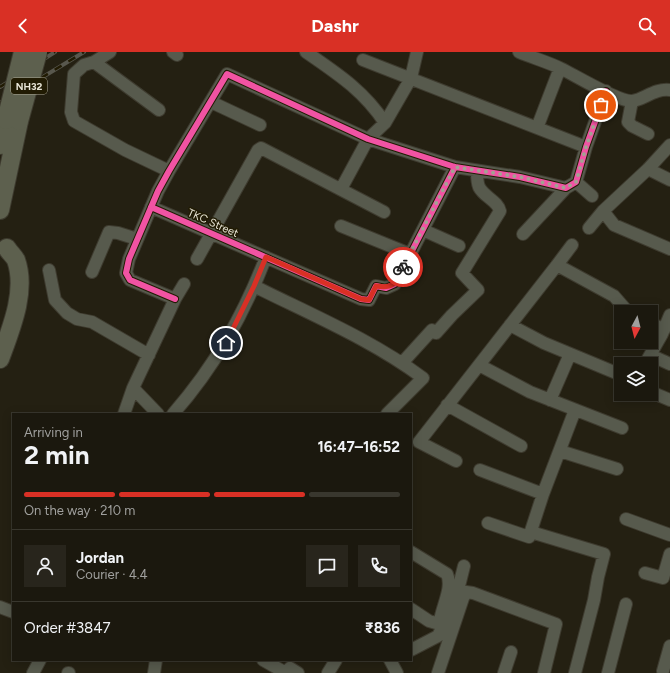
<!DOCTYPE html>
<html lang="en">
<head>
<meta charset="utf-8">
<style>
  :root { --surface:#1b180e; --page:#28251c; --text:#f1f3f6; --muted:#a0a09e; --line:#39372e; --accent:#d93025 }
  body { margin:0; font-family:Figtree,sans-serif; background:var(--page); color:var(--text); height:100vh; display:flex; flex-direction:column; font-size:15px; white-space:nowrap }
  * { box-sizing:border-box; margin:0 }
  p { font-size:13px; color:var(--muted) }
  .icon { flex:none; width:22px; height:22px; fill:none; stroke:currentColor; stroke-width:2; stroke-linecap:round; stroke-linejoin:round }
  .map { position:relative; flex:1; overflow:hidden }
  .side { position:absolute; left:12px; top:361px; width:400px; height:248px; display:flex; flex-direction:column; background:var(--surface); border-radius:0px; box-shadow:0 2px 10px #0003,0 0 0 1px var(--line) }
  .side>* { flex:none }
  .needle { width:26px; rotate:187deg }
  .fabs { position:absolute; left:614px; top:253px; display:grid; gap:8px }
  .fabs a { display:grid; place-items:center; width:44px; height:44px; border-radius:0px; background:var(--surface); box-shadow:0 2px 10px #0003,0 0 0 1px var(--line); font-size:20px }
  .pin { position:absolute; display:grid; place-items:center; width:34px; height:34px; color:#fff; margin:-17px; border:2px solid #fff; border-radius:50%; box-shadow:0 1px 4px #0007 }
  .courier { position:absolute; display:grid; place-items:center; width:40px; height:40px; margin:-20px; border:3px solid #d93025; border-radius:50%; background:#fff; color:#222; box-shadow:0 1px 5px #0007 }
  .headline em { font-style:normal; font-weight:700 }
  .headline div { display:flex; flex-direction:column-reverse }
  .headline { display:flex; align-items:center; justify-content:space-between; height:68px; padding:0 12px }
  h1 { font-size:26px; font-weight:700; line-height:30px }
  .bar { display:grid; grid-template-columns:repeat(4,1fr); gap:6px 4px; align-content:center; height:48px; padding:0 12px }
  .bar i { height:5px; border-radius:3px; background:var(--line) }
  .bar .on { background:var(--accent) }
  .bar p { grid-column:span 4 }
  .line { display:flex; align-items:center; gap:10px; padding:0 12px; border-top:1px solid var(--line) }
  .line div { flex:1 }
  .round { display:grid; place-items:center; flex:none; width:42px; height:42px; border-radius:0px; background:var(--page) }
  header { display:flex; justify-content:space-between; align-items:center; height:52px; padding:0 12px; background:var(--accent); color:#fff; font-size:18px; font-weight:700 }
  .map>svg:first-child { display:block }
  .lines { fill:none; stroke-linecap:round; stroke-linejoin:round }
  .minor-casing { stroke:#3e3b2f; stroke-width:14 }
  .highway-casing { stroke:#3e3b2f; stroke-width:20 }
  .minor { stroke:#575a4d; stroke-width:12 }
  .highway { stroke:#5d604e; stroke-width:18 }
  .rail-casing { stroke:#58574d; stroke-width:4 }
  .rail { stroke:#211b03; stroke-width:2.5; stroke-dasharray:8; stroke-linecap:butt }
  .highway-bridge-casing { stroke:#3e3b2f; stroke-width:20; stroke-linecap:butt }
  .highway-bridge { stroke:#5d604e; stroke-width:18 }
  .cycleway-casing { stroke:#211b03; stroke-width:8 }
  .cycleway { stroke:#f153a3; stroke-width:6 }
  .done { stroke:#a4a192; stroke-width:4; stroke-dasharray:0 7.2 }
  .route { stroke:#d93025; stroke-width:5 }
  .labels { text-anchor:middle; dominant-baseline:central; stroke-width:3; stroke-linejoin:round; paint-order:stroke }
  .shield { fill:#211b03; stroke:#ada997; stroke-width:1 }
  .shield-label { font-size:10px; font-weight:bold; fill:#e9e6d7 }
  .street-label { font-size:11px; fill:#e9e6d7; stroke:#211b03 }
</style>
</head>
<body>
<header><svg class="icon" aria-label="back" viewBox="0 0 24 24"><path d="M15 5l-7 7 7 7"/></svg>Dashr<svg class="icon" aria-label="search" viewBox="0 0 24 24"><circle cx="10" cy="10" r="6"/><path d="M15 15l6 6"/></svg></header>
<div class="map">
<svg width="670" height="621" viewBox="0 0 670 621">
  <rect width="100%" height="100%" fill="#242012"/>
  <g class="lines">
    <defs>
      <path id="minor" d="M110,0L94,10L84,13L74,22L71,60L74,69L125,98L169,119
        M173,0L177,3
        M306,0C338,22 364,39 385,71
        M519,0C533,6 548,10 562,17C576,24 619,50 632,49C644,48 654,36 670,38
        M363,8L586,95
        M94,10L159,58
        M632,49L628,70L632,74L648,82
        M211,50L260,73
        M537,76L560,16
        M670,93L648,117L603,159L614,173L670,197
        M648,117L670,128
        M576,130L592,144
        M341,137L368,87L385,71L411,26L417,0
        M151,155L361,247L369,248L376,234L386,236L395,232L455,115
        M341,174L410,202
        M589,176L603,159
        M423,178L459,194
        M523,182L566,136
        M197,207L258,98L261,96L384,160
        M557,213L572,193
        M49,218L55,248L67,261L77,267L92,270L149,303
        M92,220L109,180L118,181L137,187
        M254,234C312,263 372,288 423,326L387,362
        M175,247L130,228L126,221L129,207L158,139L169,119L227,22L368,87L455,115L520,125L566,136L576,130L586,95L606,39
        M651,271L664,278
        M510,273L544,291L621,323
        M436,281L452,263L478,238L462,221L500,159C498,149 484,145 479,135C477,130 477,124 477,119
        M650,303L670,312
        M402,311L432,278
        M645,312L662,282L670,263
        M479,313L530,340L622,376
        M651,340L670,348
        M550,348L570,302
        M447,353L521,394
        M124,362L133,336
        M158,362L133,336L175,247L184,232
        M173,362C215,314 243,264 266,205
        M560,399L617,417
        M456,409L419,390L557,213L614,244L628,260
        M480,418L543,442
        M626,467L670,483
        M488,471L529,485L543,442L575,358
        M531,480L604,502L598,525L594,548L575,621
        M411,500L447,522C453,536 442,554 440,569
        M645,521L663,526L670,502
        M0,555L13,560
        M411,557L429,569L436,571L440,568
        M411,598L438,584L450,560L459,534L464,514
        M263,608L286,621
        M390,608L397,621
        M663,619L670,594
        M33,621L40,608
        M68,621H69
        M154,621L156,608
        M285,621L290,616L298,621
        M328,621L336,608
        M438,621L463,546L466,540L473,541L556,572L544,621
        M504,621L511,600
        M608,621L626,552"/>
      <path id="highway" d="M0,93L6,68
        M0,158L19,69
        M0,307C11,277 27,239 16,208C14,204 9,200 7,196"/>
    </defs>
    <use href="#minor" class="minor-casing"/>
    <use href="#highway" class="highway-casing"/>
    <use href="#minor" class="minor"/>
    <use href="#highway" class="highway"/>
    <defs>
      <path id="rail" d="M0,35L55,0
        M0,51L84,0"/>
    </defs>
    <use href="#rail" class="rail-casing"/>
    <use href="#rail" class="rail"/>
    <defs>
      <path id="highway-bridge" d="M6,68L23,0
        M19,69L38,0"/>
    </defs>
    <use href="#highway-bridge" class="highway-bridge-casing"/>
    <use href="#highway-bridge" class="highway-bridge"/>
    <defs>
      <path id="cycleway" d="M151,155L361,247L369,248L376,234L386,236L395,232L455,115
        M175,247L130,228L126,221L129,207L158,139L169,119L227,22L368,87L455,115L520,125L566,136L576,130L586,95L606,39"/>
    </defs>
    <use href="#cycleway" class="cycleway-casing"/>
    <use href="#cycleway" class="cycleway"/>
  </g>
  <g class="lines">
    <path class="done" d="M403,215L455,115L520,125L566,136L576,130L586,95L601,53"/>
    <path class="route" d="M226,291L254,234L266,205L361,247L369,248L376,234C395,237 395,231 403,215"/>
  </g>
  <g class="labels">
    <rect class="shield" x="11" y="26" width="36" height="16" rx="3"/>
    <g class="shield-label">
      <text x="29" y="34">NH32</text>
    </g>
    <g class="street-label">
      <text transform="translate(213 171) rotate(24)">TKC Street</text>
    </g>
  </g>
</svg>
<div class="fabs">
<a><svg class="needle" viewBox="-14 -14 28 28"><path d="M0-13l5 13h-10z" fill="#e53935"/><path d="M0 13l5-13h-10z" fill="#a0a09e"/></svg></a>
<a><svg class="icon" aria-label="layers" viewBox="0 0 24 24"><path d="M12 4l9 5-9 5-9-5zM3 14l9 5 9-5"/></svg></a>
</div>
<div class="pin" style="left:601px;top:53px;background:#ea580c"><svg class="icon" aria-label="bag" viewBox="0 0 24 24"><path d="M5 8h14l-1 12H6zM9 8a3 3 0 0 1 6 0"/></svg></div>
<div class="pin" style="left:226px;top:291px;background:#1f2937"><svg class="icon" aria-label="home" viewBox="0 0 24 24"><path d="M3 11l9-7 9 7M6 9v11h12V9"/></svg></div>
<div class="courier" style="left:403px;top:215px"><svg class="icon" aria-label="bike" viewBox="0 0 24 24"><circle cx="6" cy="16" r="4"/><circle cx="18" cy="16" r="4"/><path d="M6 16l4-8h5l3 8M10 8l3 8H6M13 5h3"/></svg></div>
<section class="side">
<div class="headline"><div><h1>2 min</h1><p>Arriving in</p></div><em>16:47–16:52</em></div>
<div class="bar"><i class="on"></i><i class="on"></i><i class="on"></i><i></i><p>On the way · 210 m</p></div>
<div class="line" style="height:72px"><a class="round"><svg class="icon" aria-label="person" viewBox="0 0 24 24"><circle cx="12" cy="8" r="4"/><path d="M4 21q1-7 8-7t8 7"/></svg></a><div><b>Jordan</b><p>Courier · 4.4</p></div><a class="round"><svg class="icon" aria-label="chat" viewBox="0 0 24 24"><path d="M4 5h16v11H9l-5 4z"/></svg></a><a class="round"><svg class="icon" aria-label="phone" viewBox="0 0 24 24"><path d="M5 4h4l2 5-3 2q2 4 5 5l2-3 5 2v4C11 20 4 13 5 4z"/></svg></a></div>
<div class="line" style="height:52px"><div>Order #3847</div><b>₹836</b></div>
</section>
</div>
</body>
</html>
